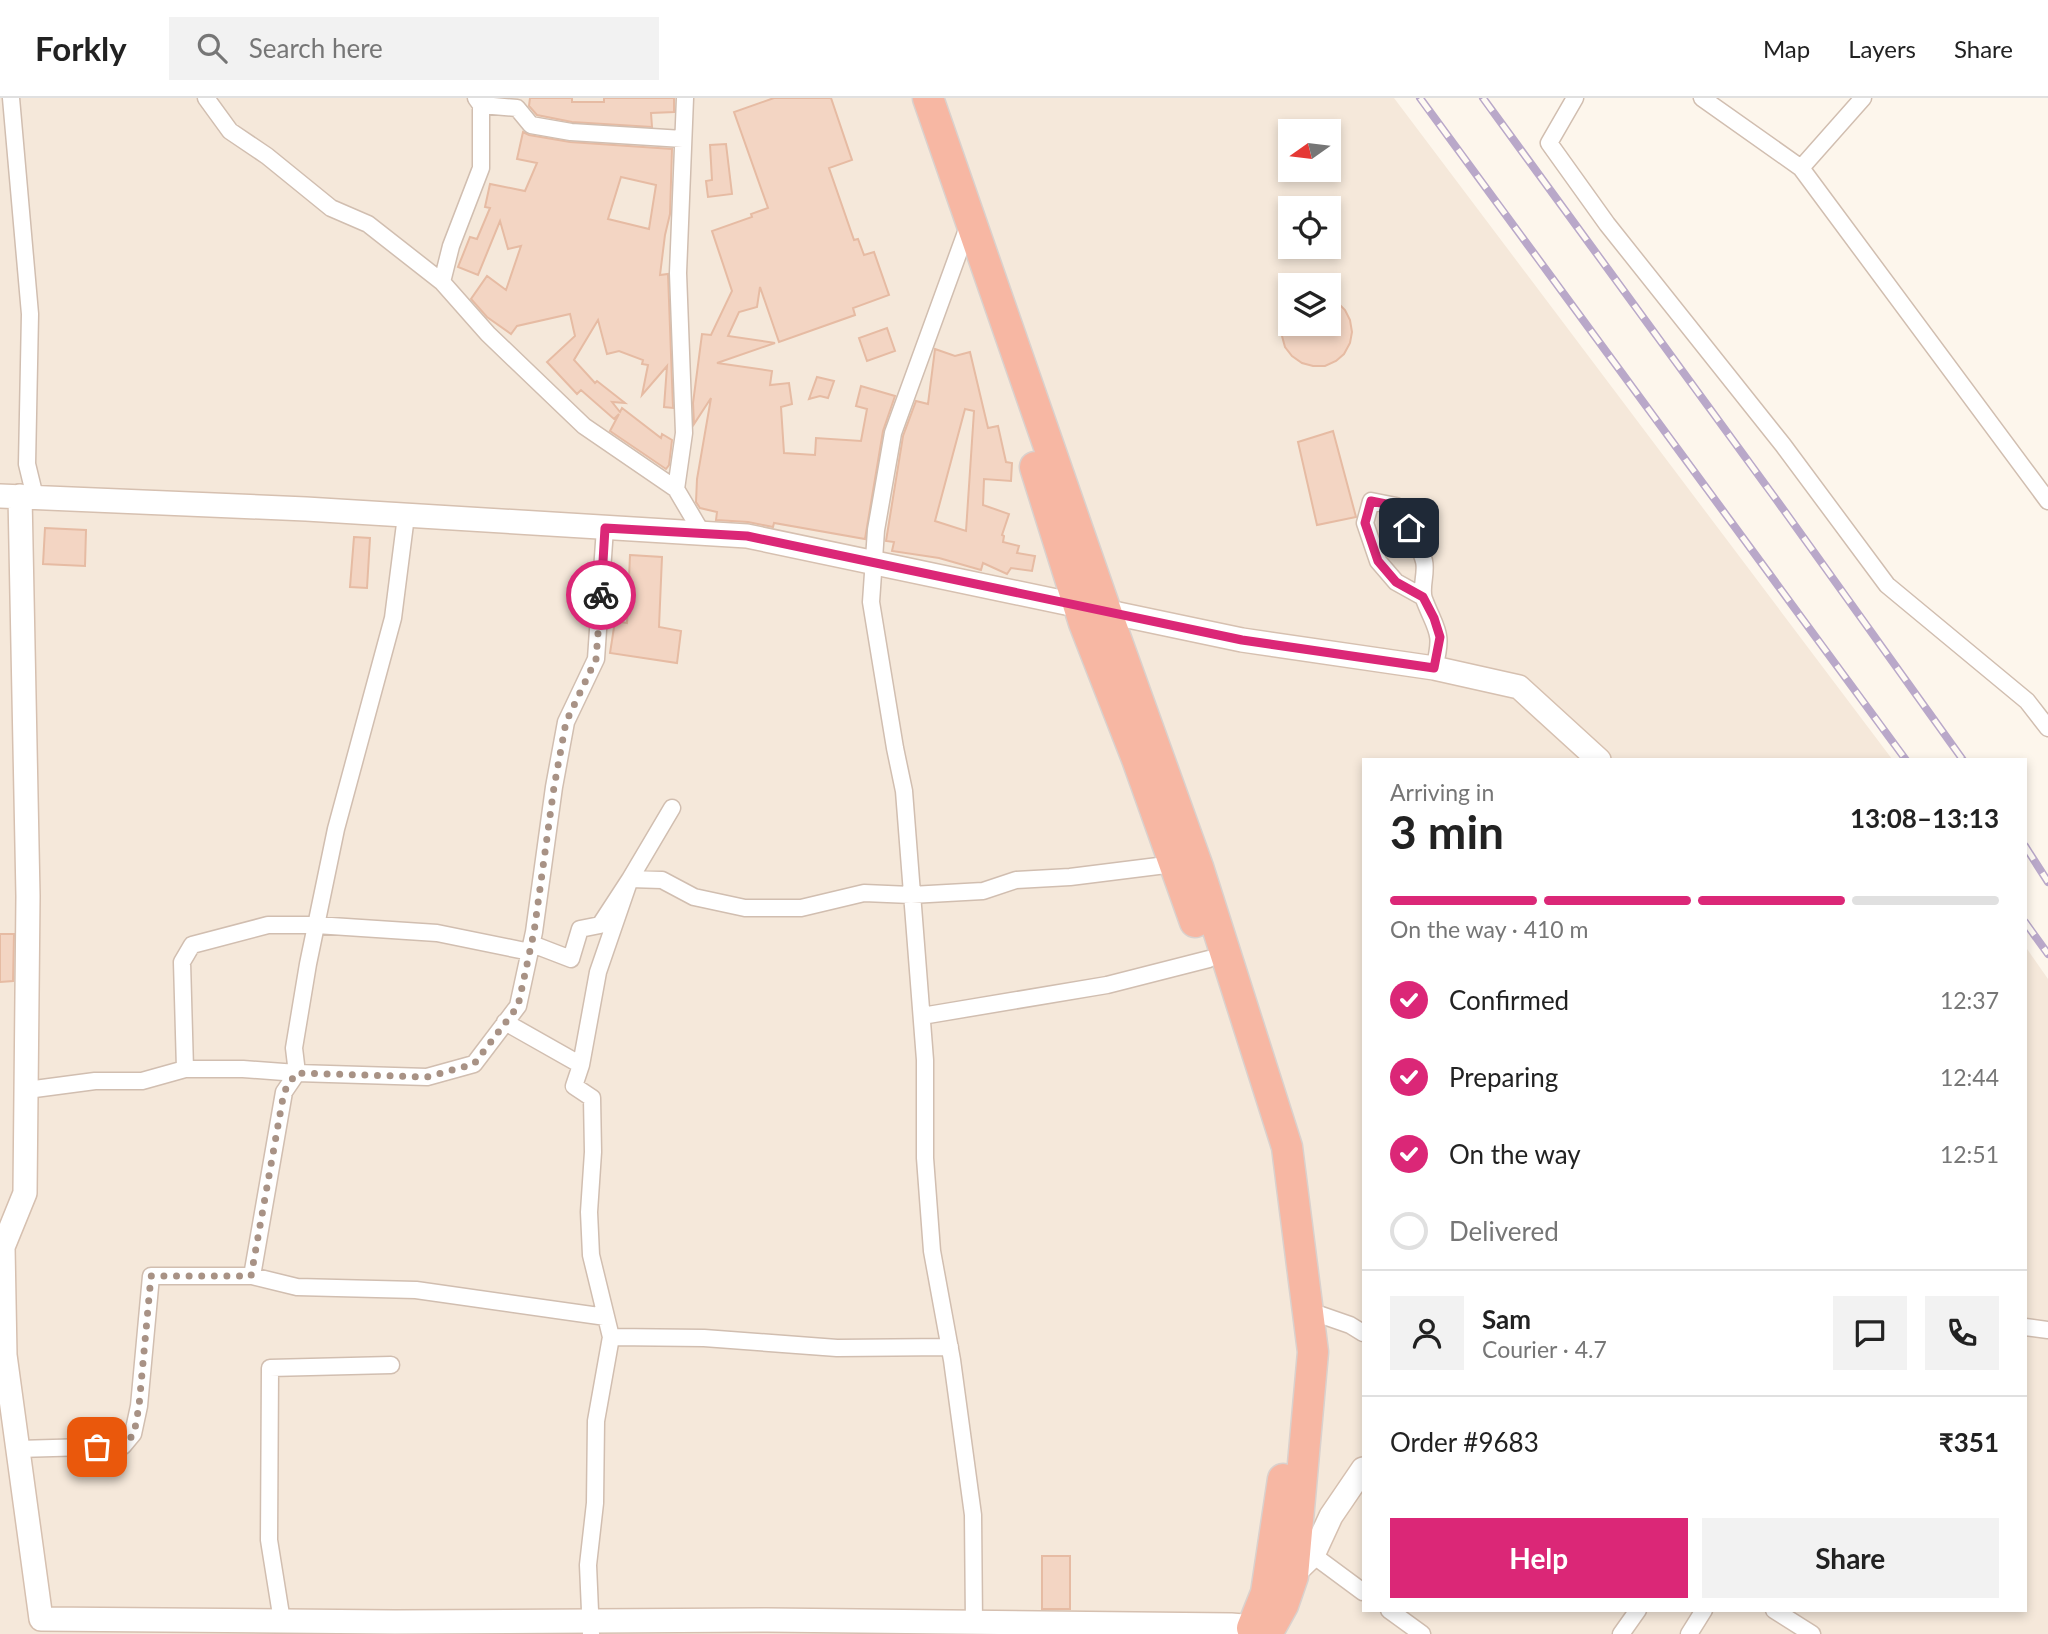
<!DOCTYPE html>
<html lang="en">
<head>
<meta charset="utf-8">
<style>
  :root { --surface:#fff; --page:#f2f2f2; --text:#222; --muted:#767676; --line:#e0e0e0; --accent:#db2777 }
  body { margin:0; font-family:Lato,sans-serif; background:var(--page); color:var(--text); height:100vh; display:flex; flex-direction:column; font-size:26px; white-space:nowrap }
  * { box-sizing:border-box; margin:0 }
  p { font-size:23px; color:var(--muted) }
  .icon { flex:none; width:38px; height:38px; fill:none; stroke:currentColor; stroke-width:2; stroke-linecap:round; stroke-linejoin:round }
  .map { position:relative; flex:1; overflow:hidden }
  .drawer { position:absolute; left:1362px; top:660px; width:665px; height:854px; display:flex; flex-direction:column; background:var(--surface); border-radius:0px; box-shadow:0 4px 10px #0003 }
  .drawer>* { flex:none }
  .needle { width:46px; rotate:256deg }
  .tools { position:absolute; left:1278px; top:21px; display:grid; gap:14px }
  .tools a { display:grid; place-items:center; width:63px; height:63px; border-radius:0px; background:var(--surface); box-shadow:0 4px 10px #0003; font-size:35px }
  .pin { position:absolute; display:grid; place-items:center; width:60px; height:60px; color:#fff; margin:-30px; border-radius:14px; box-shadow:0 4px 10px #0006 }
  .courier { position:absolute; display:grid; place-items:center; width:70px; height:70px; margin:-35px; border:5px solid #db2777; border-radius:50%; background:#fff; color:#222; box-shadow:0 2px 9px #0007 }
  .summary em { font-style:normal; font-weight:700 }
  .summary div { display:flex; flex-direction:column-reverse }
  .summary { display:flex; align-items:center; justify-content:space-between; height:119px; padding:0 28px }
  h1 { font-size:46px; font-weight:700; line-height:52px }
  .bar { display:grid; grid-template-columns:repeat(4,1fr); gap:10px 7px; align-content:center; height:84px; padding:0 28px }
  .bar i { height:9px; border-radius:5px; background:var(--line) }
  .bar .current { background:var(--accent) }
  .bar p { grid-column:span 4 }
  .line { display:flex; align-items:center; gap:18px; padding:0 28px; border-top:2px solid var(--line) }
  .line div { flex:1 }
  .round { display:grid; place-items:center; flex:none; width:74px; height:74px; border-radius:0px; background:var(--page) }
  ol { padding:0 28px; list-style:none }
  li { display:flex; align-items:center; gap:21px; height:77px }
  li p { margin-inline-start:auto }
  li .icon { padding:7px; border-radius:50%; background:var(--accent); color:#fff; stroke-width:4 }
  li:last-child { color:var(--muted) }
  li i { width:38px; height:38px; border:4px solid var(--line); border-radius:50% }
  .cta { display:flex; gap:14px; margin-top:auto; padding:14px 28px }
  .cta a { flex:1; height:80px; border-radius:0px; background:var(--accent); color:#fff; font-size:28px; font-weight:700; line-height:80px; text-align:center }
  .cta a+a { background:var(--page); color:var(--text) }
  header { display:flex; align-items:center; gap:42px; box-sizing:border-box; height:98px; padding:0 35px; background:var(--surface); border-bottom:2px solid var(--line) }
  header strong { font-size:33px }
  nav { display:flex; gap:38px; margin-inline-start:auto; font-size:24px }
  .search { width:490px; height:63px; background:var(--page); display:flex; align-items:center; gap:18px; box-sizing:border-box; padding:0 24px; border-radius:0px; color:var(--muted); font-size:26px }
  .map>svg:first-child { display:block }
  .residential { fill:#f5e8da; fill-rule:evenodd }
  .building { fill:#f3d5c3; stroke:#e6bba3; stroke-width:2; fill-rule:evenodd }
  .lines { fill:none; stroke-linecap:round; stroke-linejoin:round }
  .street-casing { stroke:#d1beb0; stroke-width:19 }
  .secondary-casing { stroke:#d6c0b0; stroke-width:26 }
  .highway-casing { stroke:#dad1cd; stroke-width:33 }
  .street { stroke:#fff; stroke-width:16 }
  .secondary { stroke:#fff; stroke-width:23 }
  .highway { stroke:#f7b7a3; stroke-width:30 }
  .rail-casing { stroke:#b9a8c9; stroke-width:8 }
  .rail { stroke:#fffaf3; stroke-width:5; stroke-dasharray:16; stroke-linecap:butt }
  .done { stroke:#a89285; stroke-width:7; stroke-dasharray:0 12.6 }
  .route { stroke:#db2777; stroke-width:9 }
</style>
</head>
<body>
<header>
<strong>Forkly</strong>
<div class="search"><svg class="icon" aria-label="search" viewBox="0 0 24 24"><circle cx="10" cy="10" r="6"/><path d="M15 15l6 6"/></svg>Search here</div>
<nav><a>Map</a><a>Layers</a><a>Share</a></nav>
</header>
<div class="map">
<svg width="2048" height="1536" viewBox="0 0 2048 1536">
  <rect width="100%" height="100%" fill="#fdf6ec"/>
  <path class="residential" d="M0,0H1394L1892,661L1363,662V1512H2025V848L2048,881V1536H0ZM1290,33H1328V72H1290ZM1290,110H1328V149H1290ZM1290,187H1328V226H1290Z"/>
  <path class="building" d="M530,0H572V4H604V0H674V14L651,15L652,29L572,24L537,17L529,8Z
    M774,0H831L852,62L829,70L854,142L858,141L864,157L874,154L889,197L853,210L855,217L779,244L760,189L757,209L739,214L728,238L775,245L717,265L772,273L770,287L789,285L792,306L781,309L784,355L815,357L816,340L861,343L867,311L856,308L861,288L895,298L883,333L865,441L774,425L773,429L748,424L716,422L717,414L700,410L696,404L697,381L711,300L694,326L693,305L702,236L711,237L732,193L712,133L752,119L751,116L768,110L734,14Z
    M523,34L529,37L570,44L672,51L670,116L665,137L660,177L668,176L673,310L664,309L667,268L642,297L648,267L642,266L643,262L619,253L607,256L598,222L574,262L595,285L597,283L625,305L612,304L620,314L622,310L661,340L662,336L672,342L669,367L666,371L610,333L619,316L614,321L581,292L577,296L547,264L575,238L570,216L517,228L511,236L487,219L471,201L487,178L506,192L521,148L508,151L500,123L478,177L458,169L470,139L477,141L490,110L485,109L490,86L525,93L537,65L517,61ZM621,79L656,87L649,131L608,121Z
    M726,46L732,96L708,99L706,83L712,82L710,47Z
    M1328,195L1345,212L1350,222L1352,234L1350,245L1344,256L1336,263L1325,268H1313L1302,265L1292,258L1285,249L1282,238V226H1328Z
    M887,230L895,253L867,263L859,240Z
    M935,251L955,258L970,254L988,330L998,328L1006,364L1012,365L1011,383L984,381L983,407L1009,416L1002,437L1004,438L1003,444L1019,448L1017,455L1035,458L1032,473L1011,470L1007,476L983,465L981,472L939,460L892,453L894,444L886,443L903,338L916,303L928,306ZM965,311L974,313L966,433L935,423Z
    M817,279L834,283L828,300L820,298L809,301Z
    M1333,333L1356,419L1317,427L1298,344Z
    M45,430L86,432L85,468L43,466Z
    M354,439L370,440L367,490L350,489Z
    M630,457L662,459L659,529L681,533L677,565L610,555L615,523L627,525Z
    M0,836H14L13,883L0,884Z
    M1042,1458H1070V1511H1042Z"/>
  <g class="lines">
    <defs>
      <path id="street" d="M11,0L30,216L27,366L35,399
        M206,0L230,33L267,58L331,110L368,126L442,184L488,236L584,328L676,391L702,435
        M1575,0L1549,45L1607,126L1783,347L1887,487L2027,603L2048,630
        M1702,0L1801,70L2048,403
        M481,7L517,10L531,27L571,34L683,41
        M1801,70L1863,0
        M969,126L893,335L876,432L871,504L895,650L904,693L925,962V1060L932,1153L952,1262L973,1417L974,1525
        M442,184L451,148L481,70V7L476,0
        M676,391L684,335L678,175L685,0
        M406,418L393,520L336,731L308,866L294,950L297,975L427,979L474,966L518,908L534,834L554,689L566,624L596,561L605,430
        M1423,499L1396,484L1378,463L1365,425L1371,403L1396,408C1406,425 1419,444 1424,463C1427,475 1420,490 1424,501C1436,533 1444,533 1434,570
        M532,846L571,861L580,831L600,827L630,781L662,782L694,799L745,810H801L864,795L911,797L983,793L1016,782L1070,779L1174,766
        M922,918L1107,887L1209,861
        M505,924L581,967L574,988L592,1000L593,1054L589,1114L591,1157L611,1239L596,1323L595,1405L588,1467L591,1536
        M581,967L598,874L630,781L672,710
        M185,971L182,864L192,847L268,827H316L437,835L530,854
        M252,1178L297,1189L416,1192L606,1219
        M1304,1211L1350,1227L1363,1235
        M2025,1229L2048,1232
        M611,1239L704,1240L837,1250L950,1249
        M18,1351L123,1348L133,1336L139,1308L151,1178H252L284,994L297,975L243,971H185L142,983H95L27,992
        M1313,1457L1363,1494
        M1389,1512L1422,1536
        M1774,1512L1812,1536
        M282,1523L269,1442L270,1270L391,1267
        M1621,1536L1638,1512
        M1689,1536L1704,1512"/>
      <path id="secondary" d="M0,398L306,411L747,438L1242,542L1434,570L1519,589L1599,662
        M20,398L28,798L25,1095L3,1149L5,1257L41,1521L395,1524L767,1522L1231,1527L1268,1530
        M1287,1482L1313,1457L1331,1418L1363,1371"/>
      <path id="highway" d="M928,0L1106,513L1198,769L1287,1049L1313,1254L1293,1478L1283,1507L1267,1536
        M1035,369L1084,525L1137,661L1195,824
        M1252,1530L1266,1495L1283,1381"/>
    </defs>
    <use href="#street" class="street-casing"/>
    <use href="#secondary" class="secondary-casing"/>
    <use href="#highway" class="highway-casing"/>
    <use href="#street" class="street"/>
    <use href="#secondary" class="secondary"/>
    <use href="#highway" class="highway"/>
    <defs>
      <path id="rail" d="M1420,0L1906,662
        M1483,0L1778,404L1963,662
        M2025,748L2048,784
        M2025,824L2048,856"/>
    </defs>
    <use href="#rail" class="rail-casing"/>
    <use href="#rail" class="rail"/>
  </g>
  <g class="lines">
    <path class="done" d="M97,1349L123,1348L134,1336L139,1308L151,1178H251L284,994L296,975L427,979L474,966L518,908L534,834L554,689L566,624L596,561L601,497"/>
    <path class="route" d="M601,497L605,430L747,438L1242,542L1434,570L1440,539L1434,520L1423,499L1396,484L1378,463L1365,425L1371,403L1396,408L1409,430"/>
  </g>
</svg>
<div class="tools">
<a><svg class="needle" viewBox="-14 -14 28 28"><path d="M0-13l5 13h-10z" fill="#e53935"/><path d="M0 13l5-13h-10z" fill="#767676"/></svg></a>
<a><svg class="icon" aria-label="locate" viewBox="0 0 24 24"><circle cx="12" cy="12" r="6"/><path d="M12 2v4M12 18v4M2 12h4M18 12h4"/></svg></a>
<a><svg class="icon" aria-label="layers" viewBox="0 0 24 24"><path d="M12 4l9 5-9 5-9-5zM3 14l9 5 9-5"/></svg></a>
</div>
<div class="pin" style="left:97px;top:1349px;background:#ea580c"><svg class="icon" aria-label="bag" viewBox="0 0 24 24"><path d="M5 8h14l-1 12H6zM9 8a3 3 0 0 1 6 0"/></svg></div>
<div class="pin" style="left:1409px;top:430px;background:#1f2937"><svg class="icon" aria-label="home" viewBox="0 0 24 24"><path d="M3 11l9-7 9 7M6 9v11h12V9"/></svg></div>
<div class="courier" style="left:601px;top:497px"><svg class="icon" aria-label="bike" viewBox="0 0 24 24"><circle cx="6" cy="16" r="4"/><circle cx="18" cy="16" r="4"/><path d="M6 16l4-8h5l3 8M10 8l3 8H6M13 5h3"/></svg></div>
<section class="drawer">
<div class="summary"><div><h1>3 min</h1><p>Arriving in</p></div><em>13:08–13:13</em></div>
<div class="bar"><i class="current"></i><i class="current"></i><i class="current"></i><i></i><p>On the way · 410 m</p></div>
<ol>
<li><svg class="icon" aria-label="check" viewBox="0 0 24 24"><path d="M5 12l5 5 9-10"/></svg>Confirmed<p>12:37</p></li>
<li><svg class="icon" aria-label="check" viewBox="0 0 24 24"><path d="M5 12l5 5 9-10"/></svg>Preparing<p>12:44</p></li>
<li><svg class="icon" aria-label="check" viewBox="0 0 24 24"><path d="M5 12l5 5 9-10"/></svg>On the way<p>12:51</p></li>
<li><i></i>Delivered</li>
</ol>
<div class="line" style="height:126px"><a class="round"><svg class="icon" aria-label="person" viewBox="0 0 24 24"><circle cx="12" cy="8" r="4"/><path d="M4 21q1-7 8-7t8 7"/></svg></a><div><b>Sam</b><p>Courier · 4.7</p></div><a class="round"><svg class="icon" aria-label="chat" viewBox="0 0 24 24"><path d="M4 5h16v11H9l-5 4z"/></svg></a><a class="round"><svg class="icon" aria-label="phone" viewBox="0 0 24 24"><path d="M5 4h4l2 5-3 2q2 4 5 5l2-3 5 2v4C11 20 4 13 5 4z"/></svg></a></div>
<div class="line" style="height:91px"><div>Order #9683</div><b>₹351</b></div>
<div class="cta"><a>Help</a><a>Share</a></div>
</section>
</div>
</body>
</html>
